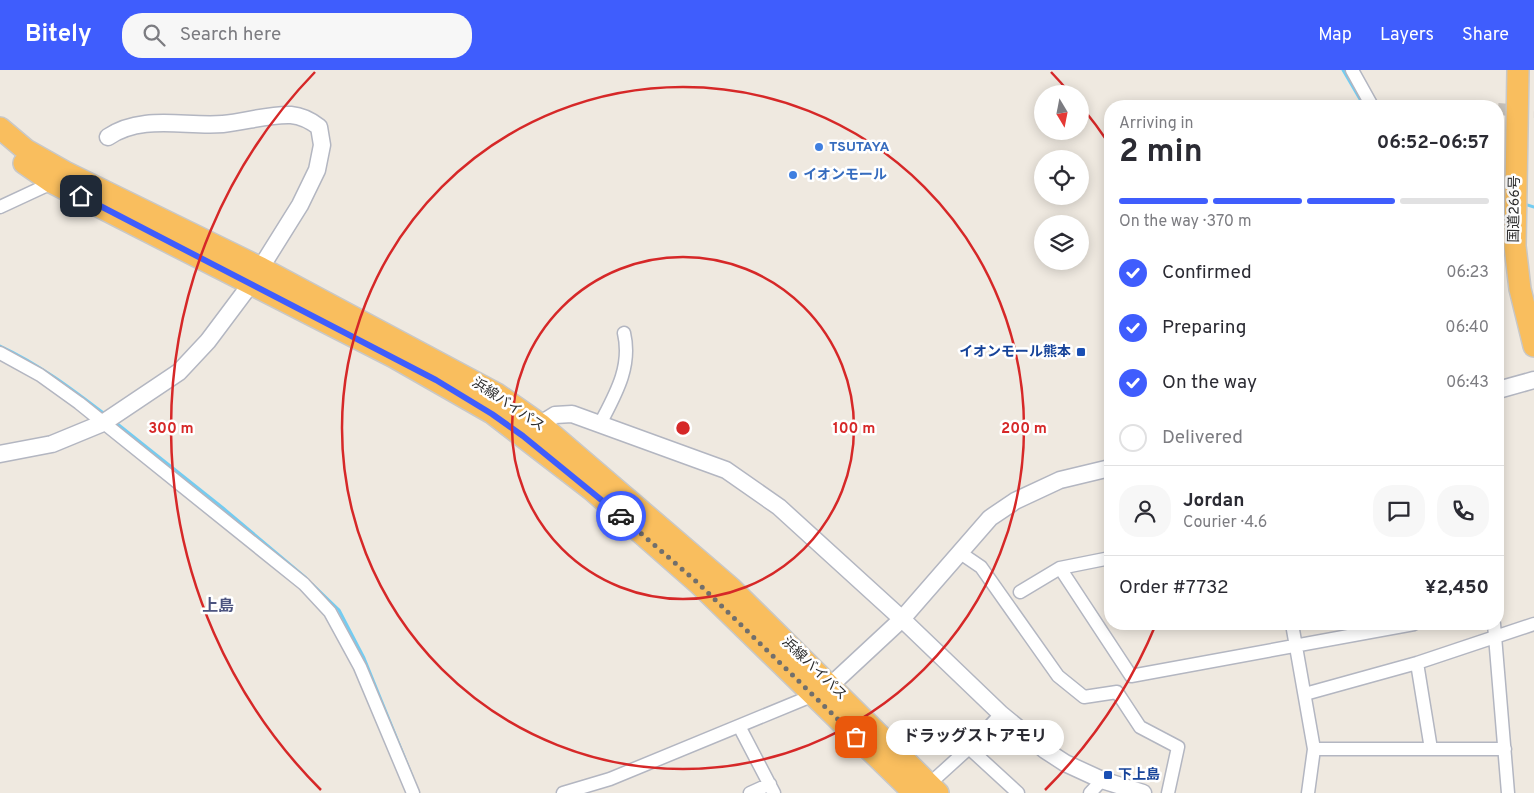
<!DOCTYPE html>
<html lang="en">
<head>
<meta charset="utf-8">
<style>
  :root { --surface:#fff; --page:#f7f7f7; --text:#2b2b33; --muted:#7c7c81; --line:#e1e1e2; --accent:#3f5dfd }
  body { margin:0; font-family:Overpass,"Noto Sans JP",sans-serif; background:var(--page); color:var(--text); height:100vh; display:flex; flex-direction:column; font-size:19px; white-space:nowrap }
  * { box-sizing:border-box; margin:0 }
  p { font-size:16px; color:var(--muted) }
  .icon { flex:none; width:28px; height:28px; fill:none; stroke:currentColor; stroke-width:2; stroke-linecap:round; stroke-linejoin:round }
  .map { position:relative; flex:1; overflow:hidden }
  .details { position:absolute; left:1104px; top:30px; width:400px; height:530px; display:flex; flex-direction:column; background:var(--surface); border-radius:20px; box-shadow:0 2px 12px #0003 }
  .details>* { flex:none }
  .needle { width:32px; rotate:170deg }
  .tools { position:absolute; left:1034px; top:15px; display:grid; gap:10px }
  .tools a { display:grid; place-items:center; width:55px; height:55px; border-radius:50%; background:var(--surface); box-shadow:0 2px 12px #0003; font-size:25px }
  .pin { position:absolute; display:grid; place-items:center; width:42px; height:42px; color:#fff; margin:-21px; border-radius:10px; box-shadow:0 2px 8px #0006 }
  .courier { position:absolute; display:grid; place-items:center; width:50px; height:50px; margin:-25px; border:4px solid #3f5dfd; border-radius:50%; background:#fff; color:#222; box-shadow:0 1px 6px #0007 }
  .bubble { position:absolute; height:35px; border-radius:18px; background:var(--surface); box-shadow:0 2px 12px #0003; font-size:16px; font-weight:700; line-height:35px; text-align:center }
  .summary em { font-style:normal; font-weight:700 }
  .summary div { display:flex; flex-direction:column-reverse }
  .summary { display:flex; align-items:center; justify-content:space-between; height:85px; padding:0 15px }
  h1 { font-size:32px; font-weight:700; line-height:38px }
  .bar { display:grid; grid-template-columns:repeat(4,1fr); gap:8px 5px; align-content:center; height:60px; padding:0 15px }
  .bar i { height:6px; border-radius:4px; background:var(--line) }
  .bar .active { background:var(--accent) }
  .bar p { grid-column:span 4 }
  .line { display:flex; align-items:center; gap:12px; padding:0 15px; border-top:1px solid var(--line) }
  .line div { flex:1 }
  .round { display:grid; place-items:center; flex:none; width:52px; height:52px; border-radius:20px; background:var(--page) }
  ol { padding:0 15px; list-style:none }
  li { display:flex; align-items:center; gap:15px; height:55px }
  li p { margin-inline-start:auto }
  li .icon { padding:5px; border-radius:50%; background:var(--accent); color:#fff; stroke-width:4 }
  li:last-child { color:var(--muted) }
  li i { width:28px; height:28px; border:2px solid var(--line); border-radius:50% }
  header { display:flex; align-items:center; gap:30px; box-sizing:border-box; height:70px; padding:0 25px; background:var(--accent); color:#fff }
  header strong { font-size:24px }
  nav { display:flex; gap:28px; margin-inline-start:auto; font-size:18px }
  .search { width:350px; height:45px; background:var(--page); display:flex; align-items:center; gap:12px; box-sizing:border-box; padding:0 18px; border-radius:20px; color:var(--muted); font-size:19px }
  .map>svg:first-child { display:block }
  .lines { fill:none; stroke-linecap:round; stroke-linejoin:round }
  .stream { stroke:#73ccf1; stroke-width:3 }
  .minor-tunnel { stroke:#c8c3bc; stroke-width:12; stroke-dasharray:12 6; stroke-linecap:butt }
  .minor-casing { stroke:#b3b6c1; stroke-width:15 }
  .tertiary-casing { stroke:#b3b6c1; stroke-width:19 }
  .trunk-casing { stroke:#c8c8c8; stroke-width:24 }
  .minor { stroke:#fff; stroke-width:12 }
  .tertiary { stroke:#fff; stroke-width:16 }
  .trunk { stroke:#f9be5e; stroke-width:21 }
  .done { stroke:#716f6c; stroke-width:5; stroke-dasharray:0 9 }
  .route { stroke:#3f5dfd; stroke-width:6 }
  .ring { fill:none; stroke:#d62828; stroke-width:2.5 }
  .shop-dot { fill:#3f7fe0; stroke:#fff; stroke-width:2 }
  .transit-dot { fill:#1a4fb4; stroke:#fff; stroke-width:2 }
  .labels { text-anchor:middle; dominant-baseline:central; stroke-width:5; stroke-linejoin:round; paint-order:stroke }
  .shop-label { font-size:14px; font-weight:bold; fill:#366cbe; stroke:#fff; text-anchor:start }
  .street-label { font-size:14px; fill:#2d2d2d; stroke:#fff }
  .transit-label { font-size:14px; font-weight:bold; fill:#164399; stroke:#fff; text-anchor:end }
  .quarter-label { font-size:16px; font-weight:bold; fill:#4c5480; stroke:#fff }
  .centre { fill:#d62828; stroke:#fff; stroke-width:2.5 }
  .ring-label { font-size:15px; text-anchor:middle; font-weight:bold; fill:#d62828; stroke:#fff; stroke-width:5; stroke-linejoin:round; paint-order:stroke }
</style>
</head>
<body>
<header>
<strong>Bitely</strong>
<div class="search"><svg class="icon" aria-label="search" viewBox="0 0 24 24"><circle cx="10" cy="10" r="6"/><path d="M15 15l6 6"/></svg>Search here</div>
<nav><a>Map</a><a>Layers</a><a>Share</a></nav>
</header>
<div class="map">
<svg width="1534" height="723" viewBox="0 0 1534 723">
  <rect width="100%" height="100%" fill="#efe9e0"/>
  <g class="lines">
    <path class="stream" d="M1343,0L1364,36
      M1498,125L1509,129
      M1524,134L1534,137
      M0,276C39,294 72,319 106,345
      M115,352L223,438L306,508
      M312,514L339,540L364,588L412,706"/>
    <path class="minor-tunnel" d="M1498,39L1534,42"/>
    <defs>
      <path id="minor" d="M1352,0L1372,36
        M0,137L56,111
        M0,283L40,305L79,333L304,514L330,542L360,597L413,723
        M600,354C615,325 632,297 624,263
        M959,482L981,497L1058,606L1084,627L1117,622L1140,657L1178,677L1168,723
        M1060,498L1131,606L1414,554
        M1020,522L1060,498L1110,488
        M1292,554L1314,679L1308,723
        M1494,554L1508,723
        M1417,593L1431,679
        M1305,624L1417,593L1534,554
        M739,656L774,723
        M969,678L1018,723
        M1314,679H1505
        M926,717L969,678L1001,644
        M563,723L610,709L814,625
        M750,723L770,714
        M1090,723L1102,710"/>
      <path id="tertiary" d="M1498,320L1534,310
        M531,360L555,345L572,344L726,400L779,437L902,549L1001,644L1045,680L1065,693L1102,710L1143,723
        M0,384L52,374L103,353L179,302L208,271L250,215L300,135L317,100L322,75L319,57C310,50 302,46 291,45C269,44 245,52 223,54C184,57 142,44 108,67
        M820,622L831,615L902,549L990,448L1015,431L1060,410L1110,398"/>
      <path id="trunk" d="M1518,0L1515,176L1520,219L1534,276
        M0,58L26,80L65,102L261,198L497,324L540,354L731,518L938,723
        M24,93L53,113L394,287L492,343L592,420L698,513L914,723"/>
    </defs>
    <use href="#minor" class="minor-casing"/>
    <use href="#tertiary" class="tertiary-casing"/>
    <use href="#trunk" class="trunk-casing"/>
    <use href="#minor" class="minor"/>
    <use href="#tertiary" class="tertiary"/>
    <use href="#trunk" class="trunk"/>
  </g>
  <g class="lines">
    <path class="done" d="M621,446L698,513L856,667"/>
    <path class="route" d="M81,126L436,310L492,344L523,366L621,446"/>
  </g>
  <g class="ring">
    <circle cx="683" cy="358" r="171"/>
    <circle cx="683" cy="358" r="341"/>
    <path d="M1156 554A512 512 0 0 1 1045 720M321 720A512 512 0 0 1 315 2M1051 2A512 512 0 0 1 1069 22M1081 36A512 512 0 0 1 1110 75"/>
  </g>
  <g class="shop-dot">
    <circle cx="819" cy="77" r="5"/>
    <circle cx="793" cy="105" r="5"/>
  </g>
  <g class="transit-dot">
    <rect x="1076" y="277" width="10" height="10" rx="2.5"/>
    <rect x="1103" y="700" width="10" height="10" rx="2.5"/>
  </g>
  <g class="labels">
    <g class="shop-label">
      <text x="829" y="77">TSUTAYA</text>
      <text x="803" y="105">イオンモール</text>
    </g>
    <g class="street-label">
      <text transform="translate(1515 139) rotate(-89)">国道266号</text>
      <text transform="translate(508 335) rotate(34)">浜線バイパス</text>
      <text transform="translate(814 599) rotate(44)">浜線バイパス</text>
    </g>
    <g class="transit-label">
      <text x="1071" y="282">イオンモール熊本</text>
      <text x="1118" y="705" text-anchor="start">下上島</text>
    </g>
    <g class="quarter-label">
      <text x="218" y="537">上島</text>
    </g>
  </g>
  <circle cx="683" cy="358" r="8" class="centre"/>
  <g class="ring-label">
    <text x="854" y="363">100 m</text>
    <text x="1024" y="363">200 m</text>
    <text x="171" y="363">300 m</text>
  </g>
</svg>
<div class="tools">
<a><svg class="needle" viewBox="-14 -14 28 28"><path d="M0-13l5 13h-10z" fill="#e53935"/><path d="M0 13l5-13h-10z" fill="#7c7c81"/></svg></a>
<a><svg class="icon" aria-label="locate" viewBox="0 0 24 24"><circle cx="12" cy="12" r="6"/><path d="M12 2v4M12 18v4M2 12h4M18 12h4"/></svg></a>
<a><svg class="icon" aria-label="layers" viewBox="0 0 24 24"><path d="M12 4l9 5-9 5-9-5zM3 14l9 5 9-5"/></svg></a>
</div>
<div class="pin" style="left:856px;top:667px;background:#ea580c"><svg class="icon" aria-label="bag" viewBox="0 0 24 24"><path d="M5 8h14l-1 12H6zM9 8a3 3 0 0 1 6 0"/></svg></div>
<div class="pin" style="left:81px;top:126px;background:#1f2937"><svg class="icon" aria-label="home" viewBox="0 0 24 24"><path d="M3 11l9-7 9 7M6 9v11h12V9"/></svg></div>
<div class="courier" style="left:621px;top:446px"><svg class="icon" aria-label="car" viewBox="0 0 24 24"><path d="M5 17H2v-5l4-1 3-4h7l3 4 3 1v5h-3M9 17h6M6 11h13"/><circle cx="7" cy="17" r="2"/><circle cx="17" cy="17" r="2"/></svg></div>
<div class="bubble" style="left:886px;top:650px;width:178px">ドラッグストアモリ</div>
<section class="details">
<div class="summary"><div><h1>2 min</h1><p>Arriving in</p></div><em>06:52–06:57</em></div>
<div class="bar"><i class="active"></i><i class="active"></i><i class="active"></i><i></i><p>On the way · 370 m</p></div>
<ol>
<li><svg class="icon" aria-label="check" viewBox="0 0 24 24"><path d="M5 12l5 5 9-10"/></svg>Confirmed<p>06:23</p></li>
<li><svg class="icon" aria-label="check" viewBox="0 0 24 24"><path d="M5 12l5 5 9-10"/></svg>Preparing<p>06:40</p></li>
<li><svg class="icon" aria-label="check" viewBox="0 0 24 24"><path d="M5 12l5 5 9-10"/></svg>On the way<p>06:43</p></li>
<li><i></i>Delivered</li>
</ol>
<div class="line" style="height:90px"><a class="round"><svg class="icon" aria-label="person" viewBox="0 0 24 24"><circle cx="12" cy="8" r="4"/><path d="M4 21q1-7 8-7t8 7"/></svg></a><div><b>Jordan</b><p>Courier · 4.6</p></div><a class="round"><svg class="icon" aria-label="chat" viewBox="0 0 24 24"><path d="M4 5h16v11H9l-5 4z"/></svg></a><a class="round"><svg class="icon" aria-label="phone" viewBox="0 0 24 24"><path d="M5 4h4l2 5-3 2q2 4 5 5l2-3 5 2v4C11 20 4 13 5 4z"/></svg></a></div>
<div class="line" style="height:65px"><div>Order #7732</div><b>¥2,450</b></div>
</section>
</div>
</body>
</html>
